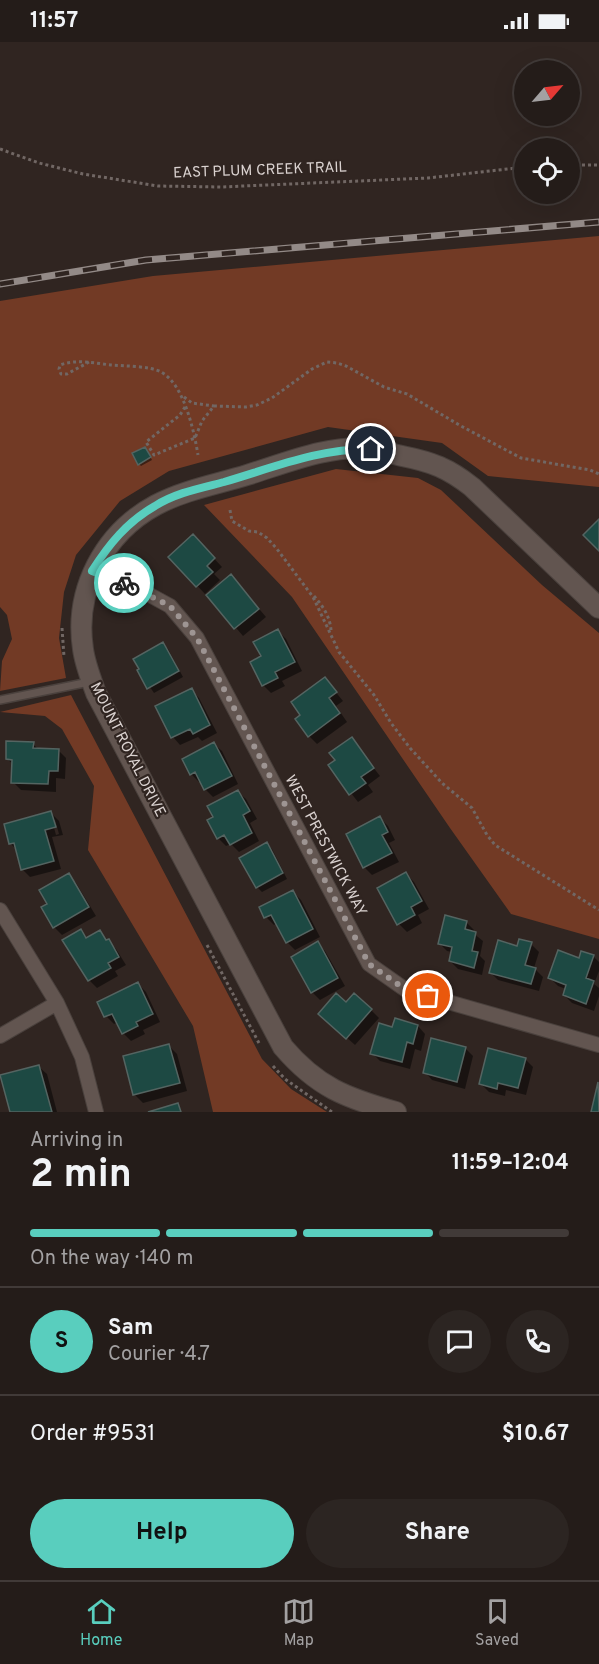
<!DOCTYPE html>
<html lang="en">
<head>
<meta charset="utf-8">
<style>
  :root { --surface:#241c19; --page:#2c2522; --text:#f1f3f6; --muted:#a3a1a2; --line:#413a38; --accent:#59cebe }
  body { margin:0; font-family:Overpass,sans-serif; background:var(--page); color:var(--text); height:100vh; display:flex; flex-direction:column; font-size:22px; white-space:nowrap }
  * { box-sizing:border-box; margin:0 }
  p { font-size:20px; color:var(--muted) }
  .icon { flex:none; width:33px; height:33px; fill:none; stroke:currentColor; stroke-width:2; stroke-linecap:round; stroke-linejoin:round }
  .map { position:relative; height:1070px; overflow:hidden }
  .panel { display:flex; flex-direction:column; background:var(--surface); flex:1 }
  .panel>* { flex:none }
  .needle { width:39px; rotate:62deg }
  .buttons { position:absolute; left:514px; top:18px; display:grid; gap:12px }
  .buttons a { display:grid; place-items:center; width:66px; height:66px; border-radius:50%; background:var(--surface); box-shadow:0 6px 24px #0002,0 0 0 2px var(--line); font-size:30px }
  .pin { position:absolute; display:grid; place-items:center; width:51px; height:51px; color:#fff; margin:-26px; border:3px solid #fff; border-radius:50%; box-shadow:0 2px 6px #0007 }
  .courier { position:absolute; display:grid; place-items:center; width:60px; height:60px; margin:-30px; border:4px solid #59cebe; border-radius:50%; background:#fff; color:#222; box-shadow:0 2px 8px #0007 }
  .summary em { font-style:normal; font-weight:700 }
  .summary div { display:flex; flex-direction:column-reverse }
  .summary { display:flex; align-items:center; justify-content:space-between; height:102px; padding:0 30px }
  h1 { font-size:39px; font-weight:700; line-height:45px }
  .bar { display:grid; grid-template-columns:repeat(4,1fr); gap:9px 6px; align-content:center; height:72px; padding:0 30px }
  .bar i { height:8px; border-radius:4px; background:var(--line) }
  .bar .selected { background:var(--accent) }
  .bar p { grid-column:span 4 }
  .line { display:flex; align-items:center; gap:15px; padding:0 30px; border-top:2px solid var(--line) }
  .line div { flex:1 }
  .round { display:grid; place-items:center; flex:none; width:63px; height:63px; border-radius:32px; background:var(--page) }
  .action { display:flex; gap:12px; margin-top:auto; padding:12px 30px }
  .action a { flex:1; height:69px; border-radius:36px; background:var(--accent); color:#111; font-size:24px; font-weight:700; line-height:69px; text-align:center }
  .action a+a { background:var(--page); color:var(--text) }
  .status { display:flex; justify-content:space-between; align-items:center; height:42px; padding:0 30px; background:var(--surface); direction:ltr }
  .status svg { height:16px; fill:currentColor }
  .menu { display:flex; justify-content:space-around; align-items:center; height:84px; border-top:2px solid var(--line); background:var(--surface); font-size:16px; color:var(--muted) }
  .menu a { display:grid; justify-items:center; gap:3px }
  .menu .selected { color:var(--accent) }
  .map>svg:first-child { display:block }
  .green { fill:#723a25 }
  .shadow { fill:#0007; fill-rule:evenodd }
  .building { fill:#1d4943; stroke:#546461; stroke-width:1.5 }
  .lines { fill:none; stroke-linecap:round; stroke-linejoin:round }
  .lane-casing { stroke:#4a413d; stroke-width:10 }
  .street-casing { stroke:#4a413d; stroke-width:16 }
  .secondary-casing { stroke:#4a413d; stroke-width:22 }
  .path { stroke:#716764; stroke-width:3; stroke-dasharray:3 3; stroke-linecap:butt }
  .lane { stroke:#625550; stroke-width:7 }
  .street { stroke:#625550; stroke-width:14 }
  .secondary { stroke:#625550; stroke-width:20 }
  .rail-casing { stroke:#938a87; stroke-width:7 }
  .rail { stroke:#302521; stroke-width:4.5; stroke-dasharray:14; stroke-linecap:butt }
  .done { stroke:#9e9593; stroke-width:6; stroke-dasharray:0 10.8 }
  .route { stroke:#59cebe; stroke-width:8 }
  .labels { text-anchor:middle; dominant-baseline:central; stroke-width:4.5; stroke-linejoin:round; paint-order:stroke }
  .street-label { font-size:15px; fill:#dad2d0; stroke:#302521 }
</style>
</head>
<body>
<div class="status"><b>11:57</b><svg viewBox="0 0 49 12"><path d="M0 12V9h3v3zM5 12V6h3v6zM10 12V3h3v9zM15 12V0h3v12zM26 1h20v11H26zM47 4h2v5h-2z"/></svg></div>
<div class="map">
<svg width="599" height="1070" viewBox="0 0 599 1070">
  <rect width="100%" height="100%" fill="#302521"/>
  <path class="green" d="M599,194V445L488,434L442,401L328,385L169,429L120,459L76,513L64,550L59,596L66,636L0,649L2,619L12,597L7,573L0,565V259L153,234Z
    M336,427L418,436L441,448L542,543L599,591V897L511,872L450,786L292,555L204,463Z
    M71,653L262,1017L291,1047L327,1070H213L193,984L88,808L94,744L62,687L45,674L0,670Z"/>
  <path class="shadow" d="M147,409L152,418L141,424L139,422Z
    M193,494L222,525L214,532L220,538L205,552L170,515Z
    M238,542L266,575L243,594L208,553Z
    M278,589L286,597L302,629L282,639L285,644L271,651L263,643V615Z
    M163,602L168,607L183,635L154,651L139,629Z
    M325,637L343,659L336,664L347,680L317,702L309,694L302,673Z
    M191,648L199,656L217,691L202,699L198,695L180,703L173,695L157,665Z
    M351,697L380,734L368,743L373,750L358,760L330,724L337,719Z
    M33,702L39,708H58L66,716L65,737L56,736V750L21,748L13,740L14,723L7,717Z
    M214,702L222,709L238,742L213,755L205,747L201,738L199,740L191,732Z
    M238,750L246,757L257,777L250,781L259,799L239,810L231,802L226,804L218,796L215,775Z
    M51,771L59,779L63,793L52,795L61,827L30,835L22,827L17,808L10,801ZM52,778H55L59,792L56,793Z
    M380,776L388,784L395,798L389,801L399,820L372,833L364,825Z
    M267,802L272,807L287,837L262,850L257,845Z
    M406,832L414,840L429,867L418,873L422,881L407,890L399,882Z
    M68,833L76,841L96,874L62,893L54,885L49,862Z
    M293,850L301,858L320,895L295,908L287,900L277,881L274,883L266,875Z
    M466,880L474,888L473,891L483,899L480,914L485,919L482,933L458,927L450,919L452,910L447,909L439,901Z
    M80,889L88,897L100,890L116,907L126,923L115,929L118,934L97,946L89,938Z
    M317,901L325,909L345,944L320,958L312,950Z
    M531,902L539,910L534,926L543,935L539,949L498,938L490,930L518,905Z
    M593,914L599,920V929L594,942L599,946V954L594,969L572,961L564,953L566,947L558,944L550,936L580,918Z
    M138,942L146,950L160,980L143,988L145,992L131,999L123,991L118,980L114,982L106,974L99,961Z
    M346,962L371,968L379,976L355,1003L328,979Z
    M418,984L425,992L421,1009L415,1007L410,1027L380,1019L372,1011L393,986Z
    M169,1004L177,1012L187,1049L143,1061L135,1053L125,1015Z
    M465,1006L473,1014L465,1047L432,1038L425,1030Z
    M525,1017L533,1025L526,1053L506,1048L505,1054L489,1050L481,1042Z
    M39,1025L47,1032L57,1070H12Z"/>
  <path class="building" d="M145,405L151,415L138,423L132,411Z
    M599,477V509L583,493Z
    M193,492L215,516L207,524L213,530L196,545L168,515Z
    M231,532L259,567L234,587L206,553Z
    M278,587L295,620L275,630L278,636L262,644L250,620L261,614L253,600Z
    M163,600L179,629L147,647L137,628L139,627L133,617Z
    M325,635L337,650L329,656L340,671L308,695L295,677L300,673L291,660Z
    M192,646L210,683L193,692L190,687L171,696L155,664Z
    M352,695L374,726L361,735L366,741L349,753L328,723L335,718L329,711Z
    M6,699L34,700L33,706L59,707L58,729H49L48,742L11,741L12,718L6,717Z
    M214,700L232,734L204,748L195,730L190,733L182,717Z
    M238,748L250,769L243,773L252,791L230,803L224,793L217,797L207,778L213,775L207,764Z
    M51,769L56,785L45,788L54,819L21,828L14,801L9,802L4,782Z
    M380,774L388,790L382,793L392,811L363,826L346,792Z
    M267,800L283,831L256,846L239,816Z
    M406,830L422,859L411,865L415,873L397,883L377,846Z
    M69,831L89,865L53,886L41,865L47,862L39,848Z
    M293,848L313,887L286,901L271,873L264,876L259,865Z
    M445,873L467,879L465,887L476,890L472,909L478,910L474,926L449,919L452,905L438,902Z
    M81,887L86,896L100,888L106,898L109,897L119,915L108,921L111,926L88,939L62,898Z
    M519,897L532,900L525,923L536,926L531,942L489,931L498,898L517,904Z
    M318,899L338,936L311,951L291,915Z
    M558,908L579,916L581,909L594,913L586,936L594,939L586,962L563,953L566,943L548,936Z
    M138,940L153,972L136,980L138,984L122,992L112,972L104,975L97,960Z
    M336,951L346,960L354,951L372,967L346,997L318,972Z
    M395,976L418,983L413,1002L407,1000L402,1020L370,1012L379,981L392,985Z
    M431,996L466,1005L457,1040L423,1031Z
    M169,1002L180,1041L133,1053L123,1014Z
    M488,1006L526,1016L518,1046L498,1041L497,1047L479,1042Z
    M39,1023L52,1070H10L0,1033Z
    M598,1040L599,1070H591Z
    M178,1061L181,1070H148Z"/>
  <g class="lines">
    <defs>
      <path id="lane" d="M0,658L89,640"/>
      <path id="street" d="M92,529L137,546L170,564L197,596L369,922L406,948L599,1003
        M0,868L57,961L82,1015L96,1070
        M0,994L57,961"/>
      <path id="secondary" d="M396,1070C346,1056 317,1045 283,1005L96,651C91,637 85,622 83,607C74,548 104,491 156,463C184,448 218,442 247,433C286,421 330,402 371,407C382,408 392,412 402,414C432,420 448,426 472,445L599,566"/>
    </defs>
    <use href="#lane" class="lane-casing"/>
    <use href="#street" class="street-casing"/>
    <use href="#secondary" class="secondary-casing"/>
    <path class="path" d="M0,107L39,121L83,132L158,144L221,145L428,136L525,125
      M570,123H599
      M89,320L67,332H61L59,327L60,323C76,317 94,321 111,323C124,324 150,324 161,330C184,342 194,389 198,413
      M184,355L192,361L214,364
      M185,365L180,373L146,400L154,413L195,396L202,379L214,364L246,365L257,363L272,356L312,327L327,320L337,321L346,324L384,345L407,352L461,384L521,416L590,428L599,432
      M230,468L232,479L249,489L258,490L267,496L277,507L313,555L339,610L374,653L391,681L410,706L442,741L472,766L487,793L495,803L599,868
      M314,554C323,564 330,575 331,588
      M62,586L64,615
      M207,903L260,1003
      M273,1024L285,1037L332,1070"/>
    <use href="#lane" class="lane"/>
    <use href="#street" class="street"/>
    <use href="#secondary" class="secondary"/>
    <defs>
      <path id="rail" d="M0,242L146,218L599,180"/>
    </defs>
    <use href="#rail" class="rail-casing"/>
    <use href="#rail" class="rail"/>
  </g>
  <g class="lines">
    <path class="done" d="M124,541L170,564L197,596L369,922L406,948L428,954"/>
    <path class="route" d="M124,541L92,529C109,502 127,480 155,464C175,451 201,446 224,440C272,426 321,406 371,407"/>
  </g>
  <g class="labels">
    <g class="street-label">
      <text transform="translate(260 129) rotate(-2)">EAST PLUM CREEK TRAIL</text>
      <text transform="translate(127 708) rotate(63)">MOUNT ROYAL DRIVE</text>
      <text transform="translate(325 804) rotate(62)">WEST PRESTWICK WAY</text>
    </g>
  </g>
</svg>
<div class="buttons">
<a><svg class="needle" viewBox="-14 -14 28 28"><path d="M0-13l5 13h-10z" fill="#e53935"/><path d="M0 13l5-13h-10z" fill="#a3a1a2"/></svg></a>
<a><svg class="icon" aria-label="locate" viewBox="0 0 24 24"><circle cx="12" cy="12" r="6"/><path d="M12 2v4M12 18v4M2 12h4M18 12h4"/></svg></a>
</div>
<div class="pin" style="left:428px;top:954px;background:#ea580c"><svg class="icon" aria-label="bag" viewBox="0 0 24 24"><path d="M5 8h14l-1 12H6zM9 8a3 3 0 0 1 6 0"/></svg></div>
<div class="pin" style="left:371px;top:407px;background:#1f2937"><svg class="icon" aria-label="home" viewBox="0 0 24 24"><path d="M3 11l9-7 9 7M6 9v11h12V9"/></svg></div>
<div class="courier" style="left:124px;top:541px"><svg class="icon" aria-label="bike" viewBox="0 0 24 24"><circle cx="6" cy="16" r="4"/><circle cx="18" cy="16" r="4"/><path d="M6 16l4-8h5l3 8M10 8l3 8H6M13 5h3"/></svg></div>
</div>
<section class="panel">
<div class="summary"><div><h1>2 min</h1><p>Arriving in</p></div><em>11:59–12:04</em></div>
<div class="bar"><i class="selected"></i><i class="selected"></i><i class="selected"></i><i></i><p>On the way · 140 m</p></div>
<div class="line" style="height:108px"><b class="round" style="background:var(--accent);color:#111">S</b><div><b>Sam</b><p>Courier · 4.7</p></div><a class="round"><svg class="icon" aria-label="chat" viewBox="0 0 24 24"><path d="M4 5h16v11H9l-5 4z"/></svg></a><a class="round"><svg class="icon" aria-label="phone" viewBox="0 0 24 24"><path d="M5 4h4l2 5-3 2q2 4 5 5l2-3 5 2v4C11 20 4 13 5 4z"/></svg></a></div>
<div class="line" style="height:78px"><div>Order #9531</div><b>$10.67</b></div>
<div class="action"><a>Help</a><a>Share</a></div>
</section>
<nav class="menu">
<a class="selected"><svg class="icon" aria-label="home" viewBox="0 0 24 24"><path d="M3 11l9-7 9 7M6 9v11h12V9"/></svg>Home</a>
<a><svg class="icon" aria-label="map" viewBox="0 0 24 24"><path d="M3 6l6-2 6 2 6-2v14l-6 2-6-2-6 2zM9 4v14M15 6v14"/></svg>Map</a>
<a><svg class="icon" aria-label="saved" viewBox="0 0 24 24"><path d="M7 4h10v16l-5-4-5 4z"/></svg>Saved</a>
</nav>
</body>
</html>
